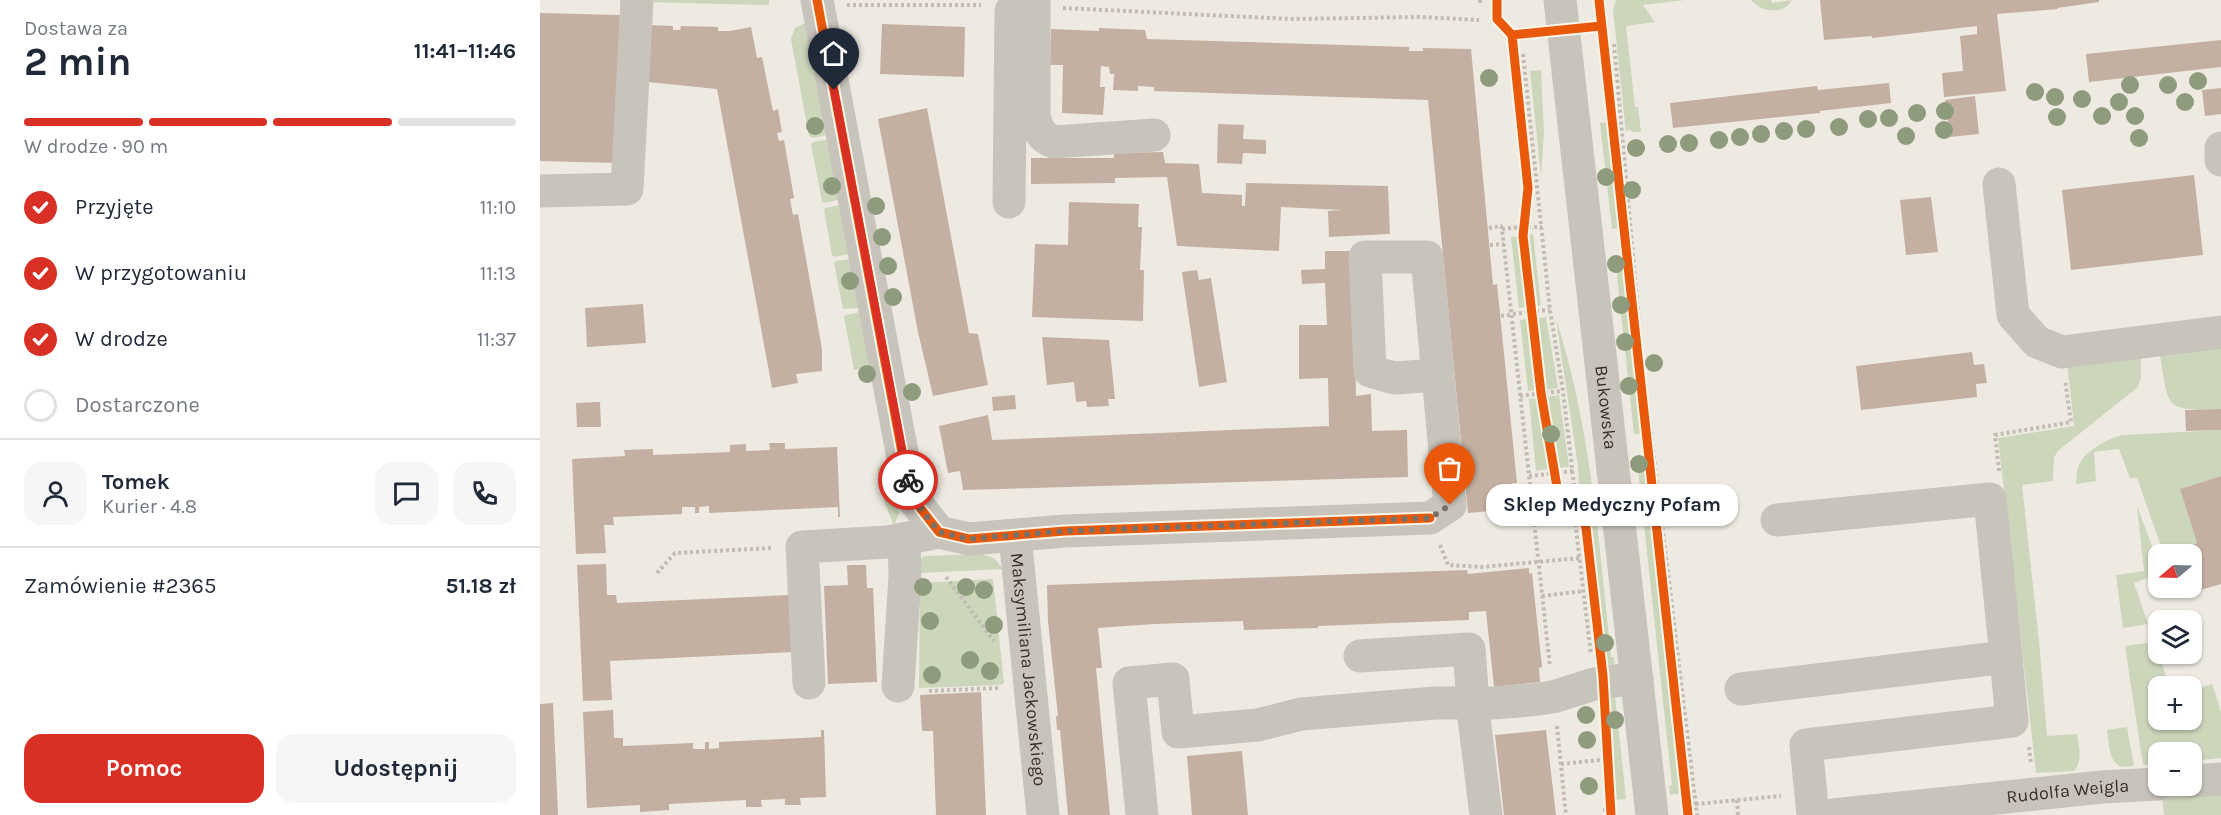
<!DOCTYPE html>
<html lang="pl">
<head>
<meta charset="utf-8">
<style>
  :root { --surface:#fff; --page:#f6f6f7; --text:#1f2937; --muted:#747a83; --line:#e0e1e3; --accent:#d93025 }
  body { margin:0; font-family:Karla,sans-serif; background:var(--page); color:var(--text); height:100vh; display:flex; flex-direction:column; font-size:22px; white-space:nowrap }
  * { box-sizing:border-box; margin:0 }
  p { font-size:20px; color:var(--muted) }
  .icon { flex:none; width:33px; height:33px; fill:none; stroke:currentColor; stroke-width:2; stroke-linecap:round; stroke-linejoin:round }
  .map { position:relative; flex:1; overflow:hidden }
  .panel { display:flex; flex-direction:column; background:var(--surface); width:540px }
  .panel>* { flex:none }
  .needle { width:39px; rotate:251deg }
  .controls { position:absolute; left:1608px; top:544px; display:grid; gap:12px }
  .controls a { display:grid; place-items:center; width:54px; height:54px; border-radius:12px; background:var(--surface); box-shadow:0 2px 4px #0004; font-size:30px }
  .pin { position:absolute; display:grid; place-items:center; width:51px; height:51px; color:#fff; margin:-62px -26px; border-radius:50% 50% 50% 0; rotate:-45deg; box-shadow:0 0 6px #0007 }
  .pin .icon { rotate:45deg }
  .courier { position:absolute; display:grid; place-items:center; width:60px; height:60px; margin:-30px; border:4px solid #d93025; border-radius:50%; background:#fff; color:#222; box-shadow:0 2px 8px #0007 }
  .bubble { position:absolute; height:42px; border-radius:18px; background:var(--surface); box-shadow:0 2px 4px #0004; font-size:20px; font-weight:700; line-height:42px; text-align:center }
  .summary em { font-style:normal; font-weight:700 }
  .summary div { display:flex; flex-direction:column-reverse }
  .summary { display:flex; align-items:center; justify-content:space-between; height:102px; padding:0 24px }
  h1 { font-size:39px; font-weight:700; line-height:45px }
  .bar { display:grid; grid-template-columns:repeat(4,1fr); gap:9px 6px; align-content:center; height:72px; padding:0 24px }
  .bar i { height:8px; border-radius:4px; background:var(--line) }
  .bar .selected { background:var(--accent) }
  .bar p { grid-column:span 4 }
  .line { display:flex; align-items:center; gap:15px; padding:0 24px; border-top:2px solid var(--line) }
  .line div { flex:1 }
  .round { display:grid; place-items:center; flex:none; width:63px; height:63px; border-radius:18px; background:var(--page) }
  ol { padding:0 24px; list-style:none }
  li { display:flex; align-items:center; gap:18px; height:66px }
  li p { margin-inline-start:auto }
  li .icon { padding:6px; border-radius:50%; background:var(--accent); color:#fff; stroke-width:4 }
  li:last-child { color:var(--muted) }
  li i { width:33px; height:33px; border:3px solid var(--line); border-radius:50% }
  .cta { display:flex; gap:12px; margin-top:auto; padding:12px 24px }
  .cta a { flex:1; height:69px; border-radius:18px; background:var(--accent); color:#fff; font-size:24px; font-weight:700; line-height:69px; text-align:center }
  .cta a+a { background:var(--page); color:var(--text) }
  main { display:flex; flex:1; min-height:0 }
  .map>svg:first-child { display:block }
  .green { fill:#ccd6bb }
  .building { fill:#c3b0a2 }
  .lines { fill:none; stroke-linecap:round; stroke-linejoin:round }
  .path { stroke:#c1bbb3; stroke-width:4; stroke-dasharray:3 3; stroke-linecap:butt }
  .minor { stroke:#c8c3bb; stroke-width:33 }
  .cycleway-casing { stroke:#fbf6e9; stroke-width:13 }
  .cycleway { stroke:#e8590c; stroke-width:9 }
  .tree { fill:#8f9b7d }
  .done { stroke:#787169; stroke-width:6; stroke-dasharray:0 10.8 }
  .route { stroke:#d93025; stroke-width:8 }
  .labels { text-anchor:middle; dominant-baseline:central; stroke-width:6; stroke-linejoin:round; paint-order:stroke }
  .street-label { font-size:18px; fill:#393028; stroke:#fbf6e9 }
</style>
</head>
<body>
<main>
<section class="panel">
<div class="summary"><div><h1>2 min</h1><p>Dostawa za</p></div><em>11:41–11:46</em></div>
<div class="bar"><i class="selected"></i><i class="selected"></i><i class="selected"></i><i></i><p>W drodze · 90 m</p></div>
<ol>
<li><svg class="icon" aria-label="check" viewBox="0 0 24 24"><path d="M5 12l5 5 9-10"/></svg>Przyjęte<p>11:10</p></li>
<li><svg class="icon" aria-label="check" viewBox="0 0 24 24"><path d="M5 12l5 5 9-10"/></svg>W przygotowaniu<p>11:13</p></li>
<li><svg class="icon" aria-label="check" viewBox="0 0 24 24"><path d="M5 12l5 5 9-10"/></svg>W drodze<p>11:37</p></li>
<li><i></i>Dostarczone</li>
</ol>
<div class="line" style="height:108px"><a class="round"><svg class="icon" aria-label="person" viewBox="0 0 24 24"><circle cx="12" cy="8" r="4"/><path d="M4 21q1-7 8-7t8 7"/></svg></a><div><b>Tomek</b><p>Kurier · 4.8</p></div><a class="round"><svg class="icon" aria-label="chat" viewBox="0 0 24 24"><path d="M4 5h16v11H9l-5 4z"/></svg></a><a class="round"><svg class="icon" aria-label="phone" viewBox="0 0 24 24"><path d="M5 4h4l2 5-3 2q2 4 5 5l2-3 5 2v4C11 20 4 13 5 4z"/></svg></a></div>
<div class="line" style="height:78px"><div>Zamówienie #2365</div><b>51.18 zł</b></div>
<div class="cta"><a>Pomoc</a><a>Udostępnij</a></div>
</section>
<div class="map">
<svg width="1681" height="815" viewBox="0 0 1681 815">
  <rect width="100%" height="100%" fill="#eeeae2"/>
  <path class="green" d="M102,0H229V5L102,2Z
    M1076,0H1145L1103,5L1115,22L1086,26L1095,107H1098L1101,132H1093L1088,129L1086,133L1073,10Z
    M1211,0H1231L1232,3L1252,0C1243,16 1221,12 1211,0Z
    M265,23L286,135L273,138L269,136L251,39L255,28Z
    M1001,70L1004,133L1001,176L990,71Z
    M1068,122L1080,228L1072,229L1060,123Z
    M287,140L298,200L284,203L282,201L271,145L273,142Z
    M299,205L309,254L295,257L292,255L284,210L285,208Z
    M993,234L1001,306H996L988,235Z
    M979,236L987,307L979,308L971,237Z
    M1082,256L1102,434H1094L1075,257Z
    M310,259L319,308L303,309L294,263L296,261Z
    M320,312L331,368L314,370L304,317L306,315Z
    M1006,317L1018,388L1005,390L997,318Z
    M988,319L996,390L988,391L980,320Z
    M1016,319C1051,427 1059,544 1071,657H1074L1075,669L1067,675L1050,521L1040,504L1038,466Z
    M1681,344V409C1624,411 1629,409 1620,355L1601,358V378L1598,387L1519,450L1514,457L1513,481L1482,485L1499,641L1507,736L1537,734C1539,747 1543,760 1534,771L1496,773L1458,438L1534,426L1527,362Z
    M1019,395L1029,467L1018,468L1006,397Z
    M997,398L1008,469L996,471L989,399Z
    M1681,430V476L1640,489L1657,543L1623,552L1597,478H1590L1579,449L1554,452L1556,481L1536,484C1537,478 1536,471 1539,465C1546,450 1568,439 1582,435Z
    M1104,458L1141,793L1130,795L1129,786L1132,785L1097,459Z
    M349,462L359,513L354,526L344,501L337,469L342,464Z
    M1597,506L1618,562V574L1594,583L1608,624L1583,628L1576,575L1604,571Z
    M441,554L454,558L463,569L380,573V560L384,556Z
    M453,579L464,683L461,685L379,688L380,583Z
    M1614,642L1630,687H1618V720H1652V691L1672,684L1681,712V758L1652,761V753H1618V764L1603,765L1585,646Z
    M1069,689L1075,696L1086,799L1075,800Z
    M1587,727L1594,766L1580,767C1568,758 1569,744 1567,730Z
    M1681,793V815H1624L1622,797Z"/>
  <path class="building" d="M1280,0H1559V2L1517,8L1518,9L1457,14L1466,91L1404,97L1402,73L1423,71L1420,36L1437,34V26L1332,38V36L1284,40Z
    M0,13L80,15L76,163L0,161Z
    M342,24L425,27L424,77L340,74Z
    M109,25L133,26V30H140L141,26L178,27V31H190L211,27L217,58L222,57L233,111L238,109L242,132L237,133L239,141L244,140L254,198L250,199L253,215L258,214L282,349V371L256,374L258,383L232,388L177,89L108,82Z
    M559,28L605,30L607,39L869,47V51H883V48L931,49L953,285L957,284L977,483H972L974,509L928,513L888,100L614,91V87L598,86V91L573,90L574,74H570L569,67L561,66L560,87H565L563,115L522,113L523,65H510L511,29L559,31Z
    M1681,40V67L1549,82L1546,54Z
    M1349,83L1351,103L1280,111V113L1133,128L1130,103L1277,86L1278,90Z
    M1681,88V114L1665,116L1662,90Z
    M1435,96L1439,134L1410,137L1405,100Z
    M387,108L429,333L438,334L448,385L393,396L378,332L338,119Z
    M678,124L704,125L703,139L726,140V154L703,153L702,164L677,163Z
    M623,152L625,163L659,164L662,193L702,195V206H705L706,183L848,186L850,234L789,237L788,211L803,210L741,207L739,251L637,246L627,177L575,178V183L491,184V158H574V153Z
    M1654,175L1663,255L1531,270L1522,190Z
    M1391,197L1398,252L1366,255L1360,200Z
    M529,202L599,204L598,227H602L600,270H604L603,321L492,317L495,244L528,245Z
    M785,251H813L816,396L831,394L832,431L867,430L868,477L423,490L420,471L408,473L399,426L448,415L452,440L789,426L788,378L759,379V325H787L785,283L762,284L761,270L785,269Z
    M657,270L659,280L671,278L687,382L659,387L642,272Z
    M103,304L106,343L47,347L45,308Z
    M502,337L569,340L575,399H568L569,406L547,407L546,401L536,402L534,382L507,385Z
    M1432,352L1434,365L1444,364L1447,383L1436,384L1437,397L1321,410L1316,366Z
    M475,395L476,409L453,411L452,397Z
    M60,402L61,427H37L36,403Z
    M1681,409V430L1646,431L1645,410Z
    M229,443H245V449L297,447L300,517H298V507L169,513V506L159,507V513H155V507H142V514L73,517L74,525H64L66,553L36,554L32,459L85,456L84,450L113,449V455L190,452V445L206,444V451L230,450Z
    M1681,476V584L1654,592L1652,585V555H1642L1640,549L1657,543L1640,489Z
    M66,564L67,595H76L77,603L249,595L254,652L70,661L72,700L43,701L37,565Z
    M307,565H326L327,588H333L337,682L288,684L284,586L308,585Z
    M989,568V574L992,573L1002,667L999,668L1000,682L954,687L946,611L929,612V620L778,626V628L704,630L703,621L615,624L558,628L562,668H556L570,815H528L520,730H517L516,716H518L508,621L507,585L927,570L928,574Z
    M441,692L446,815H396L393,731H382L380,695Z
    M13,703L18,815H0V704Z
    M73,710L74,738H83V746L153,743V749H165V742H169V749L179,748V742L281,737V730H284L286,797L260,798L261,805H245V799L221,800L222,807H206V800L129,804V810L100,812V805L47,808L43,712Z
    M1006,730L1016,815H964L955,735Z
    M702,751L708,815H652L647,756Z"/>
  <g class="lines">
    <path class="path" d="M940,0L941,6
      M307,5H441
      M523,8L751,19L881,17L939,20
      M1074,44L1102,357L1157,815
      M983,54L1010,310L1023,391L1036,502
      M988,227H1002
      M949,228L961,226L962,229L1010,667
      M962,229L980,227
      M950,245L964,244
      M996,311L1010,310
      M961,316L988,312
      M1005,393L1023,391
      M980,396L996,394
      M1459,471L1455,435L1531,422L1525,380
      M1018,473L1033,471
      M989,476L1009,474
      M1034,512L1051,655
      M900,545L908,565L941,567L1041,558
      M117,573L135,553L233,548
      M406,577L454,641
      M1002,596L1044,591
      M389,691L459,688
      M1017,726L1026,815
      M1489,747L1491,763
      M1021,764L1060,760
      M1197,800L1198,815
      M1150,802L1156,804L1241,796
      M1063,810H1066"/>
    <g class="minor">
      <path d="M277,0L370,495L399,532L429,539L525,531L890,518L910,505L887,257H825L830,371L854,378L898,375"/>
      <path d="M494,0V116C497,128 501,138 514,142L614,135"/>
      <path id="s1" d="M1020,0L1112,815"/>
      <path d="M1681,148V160"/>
      <path d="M1459,184L1473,315L1497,342L1522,352L1681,332"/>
      <path d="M0,191L87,189L97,0"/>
      <path d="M469,202L471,11"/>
      <path d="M1237,520L1450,499L1466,657"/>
      <path id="s2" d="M475,536L503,815"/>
      <path d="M820,656L929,649L934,718L946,815"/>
      <path d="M269,683L262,547L348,542L399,532"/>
      <path d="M358,686L365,577L364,539"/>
      <path d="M1201,689L1466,657L1472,721L1266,745L1273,815"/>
      <path d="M1652,781L1681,779"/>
      <path d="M602,815L589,683L633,679L638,732L718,725L761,714L895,703H952L991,700L1013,697L1054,684L1097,678"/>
      <path id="s3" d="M1293,815L1562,787L1618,784"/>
    </g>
    <defs>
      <path id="cycleway" d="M277,0L370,495L399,532L429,539L525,531L890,518
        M957,0V19L972,35L988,188L983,236L1001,393L1017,487L1022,496L1042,514L1046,528L1063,676L1071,815
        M1059,0L1148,815
        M972,35L1061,26"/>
    </defs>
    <use href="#cycleway" class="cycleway-casing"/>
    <use href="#cycleway" class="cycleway"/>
  </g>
  <g class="tree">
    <circle cx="949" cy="78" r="9"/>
    <circle cx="1658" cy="81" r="9"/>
    <circle cx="1590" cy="85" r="9"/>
    <circle cx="1628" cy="85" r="9"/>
    <circle cx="1495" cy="92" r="9"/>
    <circle cx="1515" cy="97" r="9"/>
    <circle cx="1542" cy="99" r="9"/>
    <circle cx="1579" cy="102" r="9"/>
    <circle cx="1645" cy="102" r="9"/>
    <circle cx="1405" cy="111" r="9"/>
    <circle cx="1377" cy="113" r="9"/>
    <circle cx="1562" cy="116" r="9"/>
    <circle cx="1595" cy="116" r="9"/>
    <circle cx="1517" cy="117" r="9"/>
    <circle cx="1349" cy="118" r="9"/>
    <circle cx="1328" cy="119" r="9"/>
    <circle cx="275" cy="126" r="9"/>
    <circle cx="1299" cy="127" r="9"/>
    <circle cx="1266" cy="129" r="9"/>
    <circle cx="1404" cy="130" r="9"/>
    <circle cx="1244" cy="131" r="9"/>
    <circle cx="1221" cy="134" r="9"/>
    <circle cx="1366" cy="136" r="9"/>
    <circle cx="1200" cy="137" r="9"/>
    <circle cx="1599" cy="138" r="9"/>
    <circle cx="1179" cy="140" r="9"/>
    <circle cx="1149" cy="143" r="9"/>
    <circle cx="1128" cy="144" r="9"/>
    <circle cx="1096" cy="148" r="9"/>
    <circle cx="1066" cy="177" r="9"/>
    <circle cx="292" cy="186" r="9"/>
    <circle cx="1092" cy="190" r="9"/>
    <circle cx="336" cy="206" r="9"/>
    <circle cx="342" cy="237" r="9"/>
    <circle cx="1076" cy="264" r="9"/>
    <circle cx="348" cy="266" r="9"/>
    <circle cx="310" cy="281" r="9"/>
    <circle cx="353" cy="297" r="9"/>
    <circle cx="1081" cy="305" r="9"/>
    <circle cx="1085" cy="342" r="9"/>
    <circle cx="1114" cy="363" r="9"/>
    <circle cx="327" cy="374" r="9"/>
    <circle cx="1089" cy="386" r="9"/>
    <circle cx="372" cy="392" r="9"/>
    <circle cx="1011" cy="434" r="9"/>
    <circle cx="1099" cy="464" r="9"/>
    <circle cx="383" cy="587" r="9"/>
    <circle cx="426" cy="587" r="9"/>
    <circle cx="444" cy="590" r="9"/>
    <circle cx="390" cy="621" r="9"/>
    <circle cx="454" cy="625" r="9"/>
    <circle cx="1065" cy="643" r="9"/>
    <circle cx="430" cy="660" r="9"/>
    <circle cx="450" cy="671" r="9"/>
    <circle cx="392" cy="675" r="9"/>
    <circle cx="1046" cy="715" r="9"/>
    <circle cx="1075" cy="720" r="9"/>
    <circle cx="1047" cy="740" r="9"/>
    <circle cx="1049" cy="786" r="9"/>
  </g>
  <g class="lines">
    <path class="done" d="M368,480L370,495L399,532L429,539L525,531L890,518L910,505"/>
    <path class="route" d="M294,90L368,480"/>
  </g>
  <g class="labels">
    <g class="street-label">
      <text stroke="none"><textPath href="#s1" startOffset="410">Bukowska</textPath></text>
      <text stroke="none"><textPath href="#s2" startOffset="134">Maksymiliana Jackowskiego</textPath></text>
      <text stroke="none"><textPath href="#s3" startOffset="236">Rudolfa Weigla</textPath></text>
    </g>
  </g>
</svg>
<div class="controls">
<a><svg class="needle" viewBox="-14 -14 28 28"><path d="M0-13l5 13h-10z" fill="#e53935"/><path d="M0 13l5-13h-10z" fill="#747a83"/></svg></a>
<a><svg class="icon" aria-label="layers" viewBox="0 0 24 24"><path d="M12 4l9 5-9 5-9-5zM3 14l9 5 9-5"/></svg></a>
<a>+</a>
<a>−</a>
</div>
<div class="pin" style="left:910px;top:505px;background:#ea580c"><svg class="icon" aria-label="bag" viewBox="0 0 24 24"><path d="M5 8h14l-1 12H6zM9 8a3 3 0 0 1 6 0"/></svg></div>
<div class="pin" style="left:294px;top:90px;background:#1f2937"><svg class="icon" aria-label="home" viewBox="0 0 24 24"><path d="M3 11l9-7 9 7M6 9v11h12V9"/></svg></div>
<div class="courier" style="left:368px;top:480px"><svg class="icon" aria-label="bike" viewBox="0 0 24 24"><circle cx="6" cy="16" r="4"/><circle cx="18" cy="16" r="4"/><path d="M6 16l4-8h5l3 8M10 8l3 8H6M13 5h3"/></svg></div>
<div class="bubble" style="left:946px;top:484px;width:252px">Sklep Medyczny Pofam</div>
</div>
</main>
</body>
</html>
